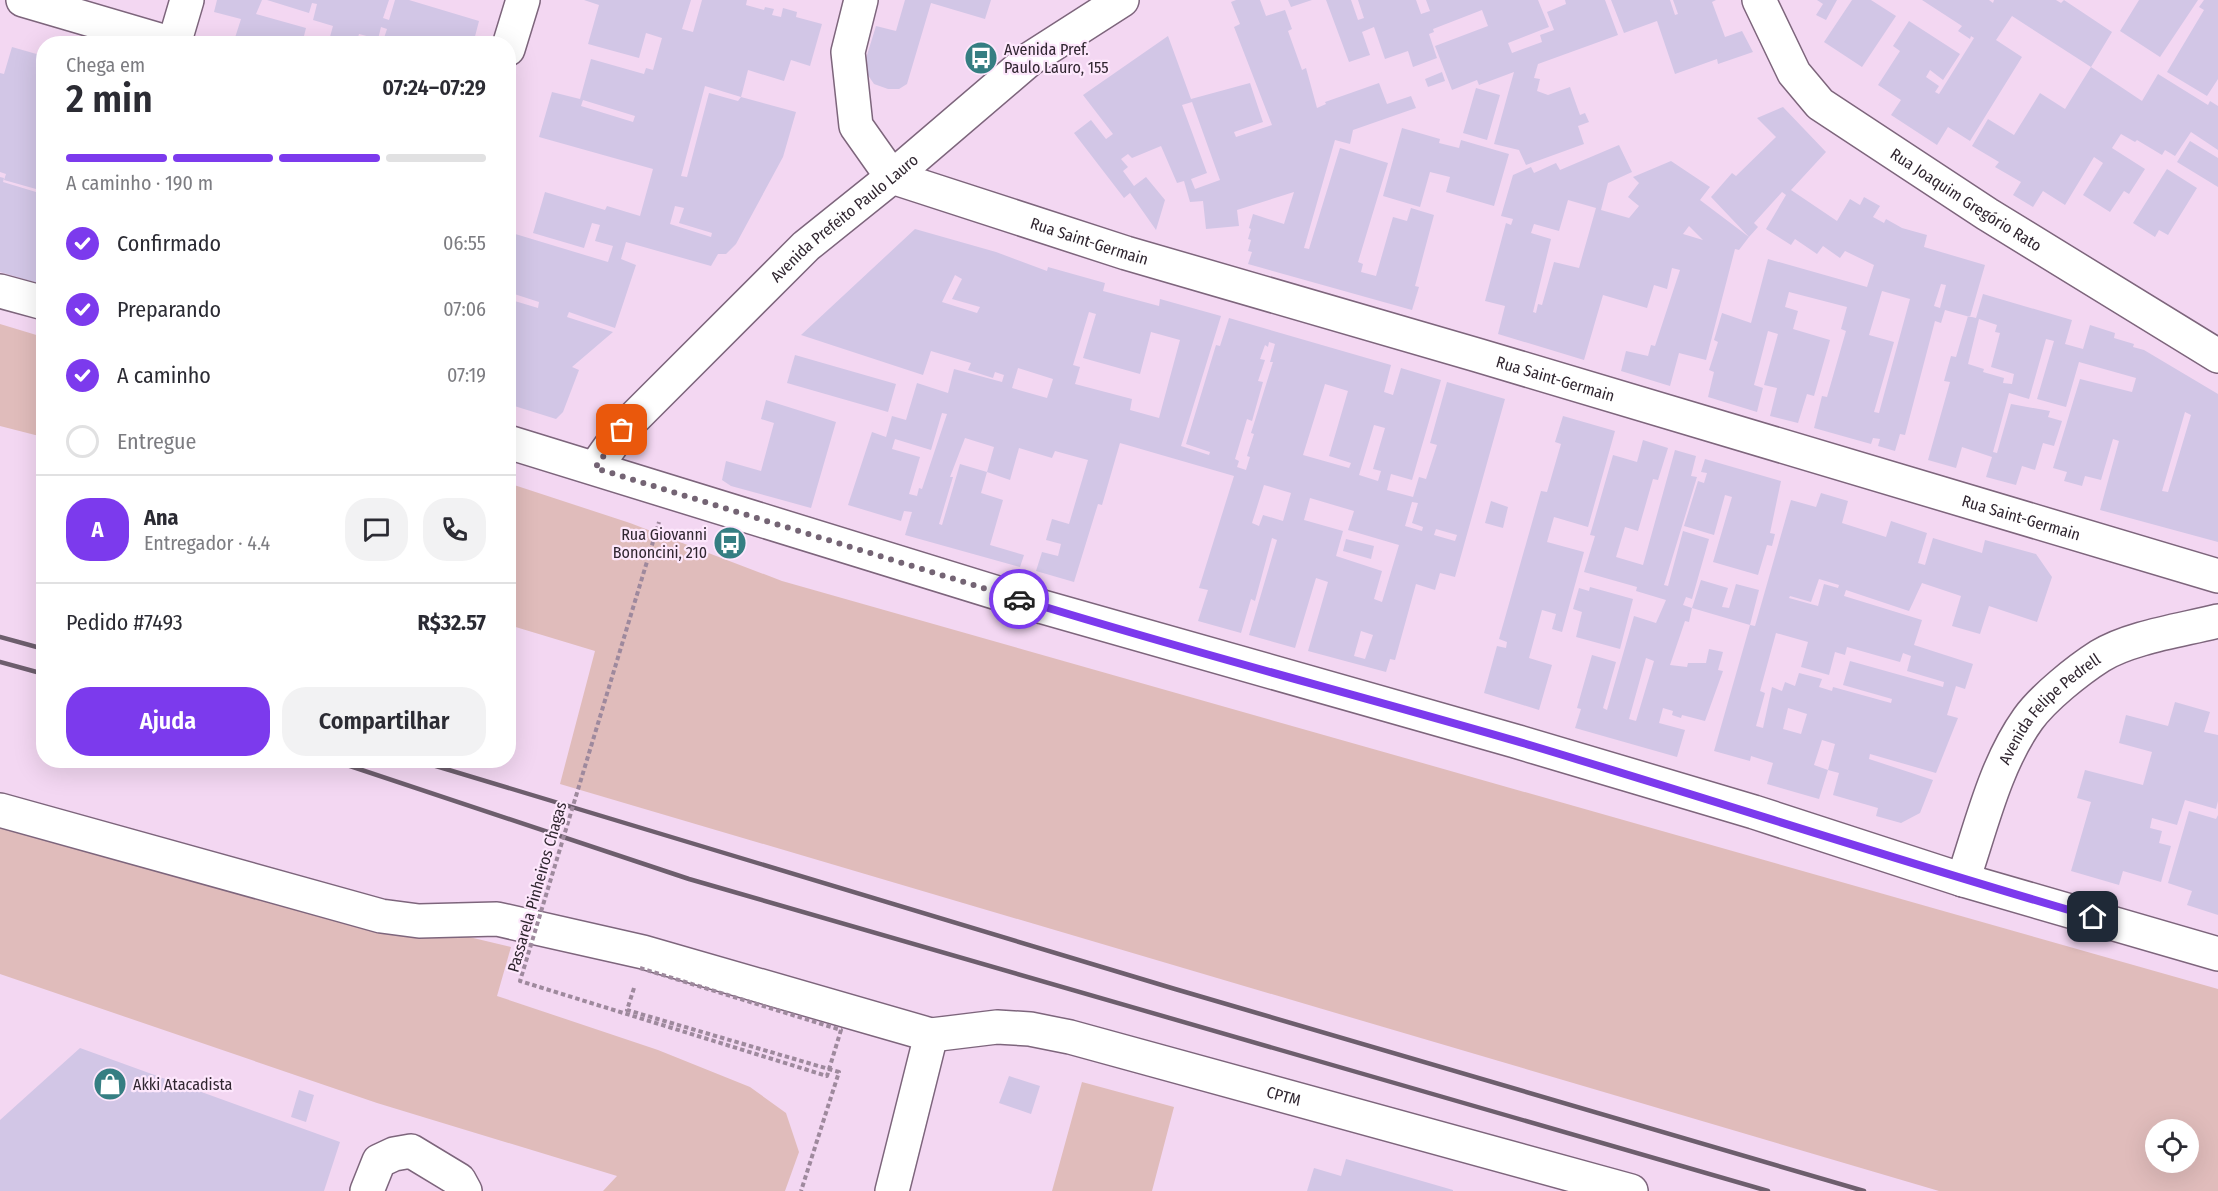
<!DOCTYPE html>
<html lang="pt">
<head>
<meta charset="utf-8">
<style>
  :root { --surface:#fff; --page:#f2f2f3; --text:#2b2b33; --muted:#7c7c81; --line:#e1e1e2; --accent:#7c3aed }
  body { margin:0; font-family:"Fira Sans Condensed",sans-serif; background:var(--page); color:var(--text); height:100vh; display:flex; flex-direction:column; font-size:22px; white-space:nowrap }
  * { box-sizing:border-box; margin:0 }
  p { font-size:20px; color:var(--muted) }
  .icon { flex:none; width:33px; height:33px; fill:none; stroke:currentColor; stroke-width:2; stroke-linecap:round; stroke-linejoin:round }
  .map { position:relative; flex:1; overflow:hidden }
  .drawer { position:absolute; left:36px; top:36px; width:480px; height:732px; display:flex; flex-direction:column; background:var(--surface); border-radius:24px; box-shadow:0 6px 24px #0002 }
  .drawer>* { flex:none }
  .buttons { position:absolute; left:2145px; top:1119px; display:grid; gap:12px }
  .buttons a { display:grid; place-items:center; width:54px; height:54px; border-radius:50%; background:var(--surface); box-shadow:0 6px 24px #0002; font-size:30px }
  .pin { position:absolute; display:grid; place-items:center; width:51px; height:51px; color:#fff; margin:-26px; border-radius:12px; box-shadow:0 3px 9px #0006 }
  .courier { position:absolute; display:grid; place-items:center; width:60px; height:60px; margin:-30px; border:4px solid #7c3aed; border-radius:50%; background:#fff; color:#222; box-shadow:0 2px 8px #0007 }
  .headline em { font-style:normal; font-weight:600 }
  .headline div { display:flex; flex-direction:column-reverse }
  .headline { display:flex; align-items:center; justify-content:space-between; height:102px; padding:0 30px }
  h1 { font-size:39px; font-weight:600; line-height:45px }
  .bar { display:grid; grid-template-columns:repeat(4,1fr); gap:9px 6px; align-content:center; height:72px; padding:0 30px }
  .bar i { height:8px; border-radius:4px; background:var(--line) }
  .bar .on { background:var(--accent) }
  .bar p { grid-column:span 4 }
  .line { display:flex; align-items:center; gap:15px; padding:0 30px; border-top:2px solid var(--line) }
  .line div { flex:1 }
  .round { display:grid; place-items:center; flex:none; width:63px; height:63px; border-radius:24px; background:var(--page) }
  ol { padding:0 30px; list-style:none }
  li { display:flex; align-items:center; gap:18px; height:66px }
  li p { margin-inline-start:auto }
  li .icon { padding:6px; border-radius:50%; background:var(--accent); color:#fff; stroke-width:4 }
  li:last-child { color:var(--muted) }
  li i { width:33px; height:33px; border:3px solid var(--line); border-radius:50% }
  .cta { display:flex; gap:12px; margin-top:auto; padding:12px 30px }
  .cta a { flex:1; height:69px; border-radius:24px; background:var(--accent); color:#fff; font-size:24px; font-weight:600; line-height:69px; text-align:center }
  .cta a+a { background:var(--page); color:var(--text) }
  .map>svg:first-child { display:block }
  .green { fill:#e0bcbb; fill-rule:evenodd }
  .building { fill:#d2c6e6; fill-rule:evenodd }
  .lines { fill:none; stroke-linecap:round; stroke-linejoin:round }
  .minor-casing { stroke:#7d657c; stroke-width:36 }
  .path { stroke:#9e899d; stroke-width:4; stroke-dasharray:4.5 3; stroke-linecap:butt }
  .minor { stroke:#fff; stroke-width:33 }
  .rail { stroke:#6d5e6d; stroke-width:4.5 }
  .path-bridge { stroke:#9e899d; stroke-width:4; stroke-dasharray:4.5 3; stroke-linecap:butt }
  .done { stroke:#746474; stroke-width:6; stroke-dasharray:0 10.8 }
  .route { stroke:#7c3aed; stroke-width:8 }
  .labels { text-anchor:middle; dominant-baseline:central; stroke-width:4.5; stroke-linejoin:round; paint-order:stroke }
  .poi-label { font-size:16px; fill:#302630; stroke:#fde7fc; text-anchor:start }
  .street-label { font-size:16px; fill:#302630; stroke:#fde7fc }
</style>
</head>
<body>
<div class="map">
<svg width="2218" height="1191" viewBox="0 0 2218 1191">
  <rect width="100%" height="100%" fill="#f3d7f2"/>
  <path class="green" d="M0,324L43,337V437L0,426Z
    M508,483L630,523L782,581L2218,989V1191H1939L560,784L595,651L509,625ZM2156,1130H2188V1162H2156Z
    M0,810L381,916L511,947L497,996L658,1050L750,1087L786,1113L799,1152L785,1191H603L617,1176L377,1103L0,974Z
    M1082,1082L1174,1107L1152,1191H1052Z"/>
  <path class="building" d="M217,0H262L256,14L306,28L302,44H233L241,19L214,12Z
    M267,0H389L383,18L389,20L395,0H409L479,21L473,44H393L383,41L387,29L381,27L378,39L359,34L356,44H328L333,26L313,20L317,4L312,3L309,13Z
    M584,0H691L682,29L693,32L702,0H747L746,5L764,10L765,7L774,9L772,15L781,17L783,8L797,12L796,17L822,24L810,66L791,60L784,81L748,70L741,97L796,112L783,157L736,244L726,254H718L711,266L626,242L621,259L636,265L615,328L569,312L567,317L613,332L572,367L579,370L563,412L556,419L508,404V392L513,378L508,374V299L538,308L539,302L508,292V245L512,233L608,262L613,246L595,241L600,225L592,223L584,248L533,233L545,192L605,210L607,206L640,216L653,169L539,137L552,92L580,99L591,59L644,74L646,68L653,70L662,38L646,33L639,58L588,44L599,5ZM705,86L741,97L738,101L709,93L687,177L681,176ZM583,100L635,116L633,122L581,106ZM675,206L684,208L679,223L712,233L711,237L670,224Z
    M905,0H991L985,19L931,3L907,84L899,89H888L874,84L863,68L876,26L896,31Z
    M1236,0H1260L1266,16L1285,10L1292,29L1288,31L1302,70L1306,68L1317,108L1326,104L1325,102L1379,83L1387,104L1411,96L1416,108L1353,130L1350,144L1335,140L1304,248L1309,249L1340,148L1388,163L1358,262L1363,264L1361,272L1376,276L1393,217L1407,221L1411,208L1434,215L1415,286L1419,287L1412,310L1248,264L1252,252L1248,251L1251,240L1248,239L1251,229L1249,228L1253,214L1284,224L1294,192L1237,210L1239,226L1206,229L1203,201L1190,202L1184,181L1177,183L1161,146L1132,158L1128,154L1121,159L1128,167L1123,171L1134,186L1146,177L1165,200L1156,230L1130,193L1124,198L1074,133L1091,120L1106,139L1113,134L1083,95L1168,36L1191,99L1250,83L1263,122L1234,132L1236,137L1272,125L1234,27L1240,24L1231,2ZM1192,102L1220,180L1195,189L1191,179L1207,173L1182,105Z
    M1288,0H1312L1291,7Z
    M1326,0H1351L1358,20L1364,18L1358,0H1416L1421,14L1430,11L1426,0H1538L1549,27L1508,43L1512,53L1542,42L1540,35L1554,30L1547,12L1566,4L1565,0H1605L1618,35L1538,64L1534,78L1540,79L1537,91L1548,95L1570,87L1580,115L1585,113L1589,122L1578,126L1584,144L1526,165L1519,150L1494,144L1514,72L1479,85L1477,80L1452,90L1435,46L1488,26L1482,10L1433,29L1434,32L1429,34L1437,58L1413,67L1408,51L1385,59L1374,27L1362,32L1370,55L1349,62Z
    M1611,0H1670L1675,15L1678,14L1673,0H1716L1712,2L1725,37L1742,31L1753,52L1718,64L1717,59L1675,74L1657,21L1624,33Z
    M1817,0H1837L1826,20L1816,15L1823,4Z
    M1852,0H1871L1896,16L1862,67L1824,42Z
    M1922,0H1989L1993,3L1994,0H2056L2061,3L2064,0L2112,32L2091,67L2012,16L1996,40L2022,57L1970,141L1948,127L1937,145L1891,115L1901,100L1878,85L1900,51L1893,46L1909,21L1960,54L1943,80L1930,70L1926,77L1939,86L1935,92L1939,94L1974,38L1971,36L1970,39L1958,31L1962,26Z
    M2139,0H2198L2160,57L2120,31Z
    M2204,0H2218V79L2207,96L2167,72L2204,10L2199,7Z
    M12,47L40,55L39,60L44,61V276L41,284L0,272V177L4,178L3,182L36,192V189L4,180L6,174L0,172V73L4,74Z
    M2091,67L2142,101L2158,74L2208,105L2210,101L2218,106V150L2191,132L2175,156L2165,150L2162,155L2137,140L2135,142L2121,134L2112,148L2145,169L2129,194L2124,191L2110,212L2083,195L2103,163L2094,157L2065,205L2043,191L2033,207L2013,195L2021,182L1995,167L1999,162L1972,146L1988,119L2014,135L2040,93L2065,109Z
    M1442,72L1445,81L1428,87L1425,79Z
    M1476,88L1500,95L1487,140L1463,133Z
    M1783,107L1826,152L1791,190L1837,221L1850,199L1860,205L1864,197L1880,206L1873,217L1884,223L1886,219L1902,228L1927,235L1924,247L1985,265L1970,317L1945,310L1941,323L1935,321L1905,435L1900,434L1895,451L1878,446L1880,439L1873,438L1871,444L1814,428L1822,396L1827,397L1846,331L1841,329L1847,307L1789,292L1785,307L1798,311L1793,329L1830,340L1814,396L1807,394L1798,423L1770,416L1777,388L1764,385L1778,334L1768,331L1754,385L1763,388L1757,412L1708,397L1714,372L1709,370L1718,342L1714,340L1722,313L1751,323L1768,259L1867,287L1874,265L1845,251L1840,258L1823,246L1817,254L1795,239L1791,245L1766,229L1786,195L1782,192L1754,223L1758,227L1749,237L1711,197L1732,173L1736,176L1776,137L1757,118ZM1941,284L1946,285L1940,308L1934,306ZM1882,291L1910,299L1879,413L1874,412L1894,342L1869,335Z
    M1402,128L1440,139L1439,143L1459,148L1461,140L1509,154L1494,206L1446,192L1450,177L1430,172L1420,207L1383,196Z
    M2190,141L2218,158V187L2177,162Z
    M1619,145L1632,172L1608,183L1601,210L1629,218L1639,206L1628,197L1639,183L1633,177L1671,161L1710,187L1700,200L1749,237L1739,250L1735,249L1706,360L1679,353L1670,386L1621,371L1626,351L1648,356L1651,345L1655,346L1680,270L1672,268L1667,289L1654,285L1647,308L1603,295L1584,360L1498,334L1505,306L1485,301L1506,223L1511,225L1513,219L1501,216L1513,175L1531,167L1534,173L1556,163L1560,170ZM1568,200L1596,208L1579,268L1554,262L1542,305L1538,304L1536,313L1533,312L1551,239L1531,233L1534,224L1559,231ZM1689,226L1703,240L1683,234Z
    M2167,169L2197,188L2168,235L2159,230L2155,237L2133,223Z
    M915,229L996,252L1047,271L1048,267L1105,283L1103,291L1159,306L1160,299L1221,316L1181,446L1209,455L1210,452L1186,444L1216,345L1220,346L1229,318L1391,365L1384,392L1393,395L1401,368L1441,380L1412,480L1391,474L1387,490L1413,497L1419,477L1426,479L1437,445L1430,443L1447,382L1505,399L1455,577L1440,573L1435,590L1416,584L1395,660L1390,659L1386,672L1308,651L1328,582L1316,578L1295,648L1249,635L1277,540L1272,538L1255,601L1251,599L1241,633L1198,621L1208,590L1199,588L1234,476L1120,443L1102,505L1098,504L1074,582L1036,571L1042,552L1058,556L1061,544L1046,540L1052,519L1069,524L1088,460L1055,451L1052,458L1019,448L1010,480L987,472L994,447L965,438L950,477H953L939,524L942,525L960,464L987,472L981,493L1003,500L990,545L1024,555L1020,567L905,535L912,512L904,511L901,521L848,505L872,432L886,437L892,416L906,420L917,383L948,393L954,369L1002,382L1004,375L995,372L993,378L968,370L971,363L931,351L923,375L801,335ZM955,275L962,279L952,299L980,307L977,313L942,302ZM1089,312L1096,314L1083,358L1140,374L1151,332L1180,340L1159,418L1130,410L1132,399L1075,384L1080,367L1073,365ZM1269,342L1275,344L1270,362H1273L1251,433L1254,434L1247,456L1250,457L1246,470L1237,467L1239,461L1235,459L1247,419L1252,421L1263,382L1258,381L1265,360L1260,359L1265,345L1268,347ZM1018,368L1053,379L1047,398L1012,388ZM1325,384L1348,391L1329,456L1351,463L1349,468L1303,455ZM942,413L947,414L922,489L919,488L917,496L909,494L920,457L892,449L895,439L931,450ZM1374,425L1385,428L1373,469L1381,471L1378,481L1359,475ZM1264,485L1291,493L1283,521L1263,515L1259,526L1252,523ZM1310,498L1354,511L1348,530L1399,545L1382,602L1374,599L1382,571L1336,556L1343,531L1304,520ZM1412,502L1418,503L1412,523L1423,527L1422,531L1405,526ZM1436,529L1457,535L1455,541L1434,535ZM1361,631L1373,635L1365,659L1354,656Z
    M1983,294L2072,320L2065,344L2083,349L2090,325L2115,333L2114,338L2134,344L2133,347L2144,350L2218,394V542L2100,510L2119,441L2113,439L2101,480L2085,476L2082,486L2064,481L2067,472L2053,468L2080,379L2132,392L2136,378L2079,362L2066,407L2037,399L2054,341L2046,339L2029,399L2009,393L1993,452L1997,453L2011,404L2050,411L2048,417L2062,421L2054,446L2043,443L2035,470L2022,466L2016,485L1986,477L1992,457L1962,447L1956,468L1928,460L1950,382L1944,381L1951,356L1956,357L1968,316L1976,318ZM1979,319L1997,325L1995,332L2000,333L1991,367L2014,374L2012,384L2003,383L2004,378L1983,372L1984,369L1968,364ZM2185,412L2191,415L2168,492L2162,491Z
    M795,355L896,384L888,412L787,383Z
    M766,400L836,422L811,508L731,486L722,480L726,461L761,471L774,423L761,419Z
    M1563,416L1615,431L1588,527L1554,517L1547,542L1584,552L1562,632L1552,629L1556,614L1542,610L1529,658L1552,665L1539,710L1484,693L1497,646L1506,648L1507,642L1499,639L1541,491L1547,492L1561,444L1555,442Z
    M1643,440L1668,448L1658,480L1653,479L1638,531L1625,527L1616,557L1643,565L1675,450L1696,456L1691,476L1697,477L1664,585L1668,586L1683,531L1709,539L1692,599L1686,597L1683,605L1692,608L1689,622L1685,621L1670,665L1687,667L1688,663H1706L1709,649L1723,652L1718,670L1723,671L1705,721L1682,715L1681,718L1672,715L1673,711L1663,708L1659,723L1685,730L1677,757L1575,728L1581,709L1577,708L1592,655L1616,662L1603,708L1607,710L1634,616L1656,623L1666,600L1636,591L1637,587L1584,572L1595,536L1590,535L1613,455L1637,462ZM1646,658L1654,661L1636,721L1629,719Z
    M1705,459L1781,481L1770,533L1775,534L1772,546L1767,545L1758,575L1713,562L1732,497L1725,495L1714,535L1684,526L1698,481L1704,483L1707,473L1701,472Z
    M1821,493L1848,501L1842,523L1886,537L1891,521L1927,533L1918,563L1925,565L1933,538L1982,553L1985,540L2036,554L2052,577L2037,622L1989,606L1980,634L1952,626L1961,596L1922,583L1909,611L1846,590L1844,596L1922,620L1914,645L1973,664L1965,689L1956,686L1947,715L1958,718L1936,773L1870,754L1869,759L1933,780L1920,813L1901,823L1876,816L1878,808L1833,795L1839,773L1828,770L1835,744L1822,740L1814,765L1828,770L1819,799L1767,784L1773,763L1751,756L1750,761L1714,751L1750,625L1755,626L1791,500L1816,507ZM1819,579L1839,585L1838,588L1824,584L1818,606L1789,598L1790,596L1811,602ZM1776,633L1808,642L1801,667L1829,675L1835,652L1845,655L1847,647L1900,662L1903,653L1911,656L1907,671L1944,682L1943,687L1850,661L1843,685L1892,699L1891,703L1833,687L1832,691L1819,687L1822,679L1799,673L1795,686L1785,682L1782,691L1772,687L1763,728L1756,726L1765,693L1760,691ZM1788,708L1807,714L1801,734L1783,729Z
    M1491,501L1508,507L1503,528L1485,523Z
    M1346,539L1374,546L1371,559L1343,551Z
    M1701,580L1728,588L1722,607L1729,608L1736,584L1759,590L1750,625L1692,608Z
    M1590,587L1633,599L1620,649L1576,637L1582,612L1573,609L1579,588L1589,591Z
    M2175,702L2210,712L2204,732L2218,735V801L2216,809L2185,800L2177,825L2152,818L2150,828L2162,831L2159,843L2171,846L2161,882L2123,871L2119,885L2071,871L2091,802L2077,798L2085,770L2143,785L2152,752L2119,743L2126,715L2168,726Z
    M2189,811L2216,819L2218,815V915L2187,905L2192,891L2168,883Z
    M80,1048L340,1142L324,1191H0V1120Z
    M1009,1076L1040,1086L1031,1114L999,1103Z
    M299,1090L314,1095L306,1122L291,1117Z
    M1346,1159L1453,1190V1191H1307L1314,1168L1341,1176Z"/>
  <g class="lines">
    <defs>
      <g id="minor">
        <path d="M23,0L173,44"/>
        <path id="s1" d="M861,0L848,52L856,126L892,177L1126,253L1477,355L2218,576"/>
        <path id="s2" d="M1759,0L1794,73L1820,104L1987,214L2218,356"/>
        <path d="M174,44L187,0"/>
        <path d="M508,49L523,0"/>
        <path d="M0,291L44,303"/>
        <path d="M508,442L1043,607L1515,741L1754,812L1963,880L2218,954"/>
        <path id="s3" d="M595,468L622,430L806,246L892,177L1030,59L1122,0"/>
        <path d="M0,810L381,916L419,921L497,919L643,952L931,1035L892,1191"/>
        <path id="s4" d="M1963,880C1981,827 1995,765 2028,719C2043,698 2078,670 2100,656C2131,637 2183,630 2218,621"/>
        <path id="s5" d="M931,1035L997,1027L1030,1029L1070,1037L1631,1191"/>
        <path d="M367,1191L379,1161L394,1154L411,1151L459,1180L465,1191"/>
      </g>
    </defs>
    <use href="#minor" class="minor-casing"/>
    <path class="path" d="M634,988L627,1010L839,1072L801,1191"/>
    <use href="#minor" class="minor"/>
    <path class="rail" d="M0,637L44,649
      M0,662L44,674
      M332,760L689,879L1768,1191
      M416,760L1175,989L1864,1191"/>
    <path class="path-bridge" d="M640,968L841,1030L827,1076L520,981L659,522"/>
  </g>
  <g class="lines">
    <path class="done" d="M622,430L595,468L1019,599"/>
    <path class="route" d="M1019,599C1189,652 1362,696 1533,746C1720,802 1905,863 2093,917"/>
  </g>
  <defs>
    <symbol id="bus-disc" viewBox="-11 -11 22 22"><circle r="9.5" fill="#357e82" stroke="#fde7fc"/><path d="M-5-6H5V4H4V6H2V4H-2V6H-4V4H-5ZM-3.5-4V0h7V-4ZM-3.5 1.2v1.5H-2V1.2ZM2 1.2v1.5H3.5V1.2Z" fill="#fff"/></symbol>
    <symbol id="shop-disc" viewBox="-11 -11 22 22"><circle r="9.5" fill="#357e82" stroke="#fde7fc"/><path d="M-5-2.5h2.3a2.7 3.5 0 0 1 5.4 0H5L5.5 6h-11ZM-1.5-2.5h3a1.5 2.3 0 0 0-3 0Z" fill="#fff"/></symbol>
  </defs>
  <g fill-rule="evenodd">
    <use href="#bus-disc" x="962" y="39" width="38" height="38"/>
    <use href="#bus-disc" x="711" y="524" width="38" height="38"/>
    <use href="#shop-disc" x="91" y="1065" width="38" height="38"/>
  </g>
  <g class="labels">
    <g class="poi-label">
      <text x="1004" y="49">Avenida Pref.<tspan x="1004" dy="18">Paulo Lauro, 155</tspan></text>
      <text x="707" y="534" text-anchor="end">Rua Giovanni<tspan x="707" dy="18">Bononcini, 210</tspan></text>
      <text x="133" y="1084">Akki Atacadista</text>
    </g>
    <g class="street-label">
      <text stroke="none"><textPath href="#s2" startOffset="296">Rua Joaquim Gregório Rato</textPath></text>
      <text stroke="none"><textPath href="#s3" startOffset="354">Avenida Prefeito Paulo Lauro</textPath></text>
      <text stroke="none"><textPath href="#s1" startOffset="398">Rua Saint-Germain</textPath></text>
      <text stroke="none"><textPath href="#s1" startOffset="884">Rua Saint-Germain</textPath></text>
      <text stroke="none"><textPath href="#s1" startOffset="1370">Rua Saint-Germain</textPath></text>
      <text stroke="none"><textPath href="#s4" startOffset="196">Avenida Felipe Pedrell</textPath></text>
      <text transform="translate(537 887) rotate(-74)">Passarela Pinheiros Chagas</text>
      <text stroke="none"><textPath href="#s5" startOffset="362">CPTM</textPath></text>
    </g>
  </g>
</svg>
<div class="buttons">
<a><svg class="icon" aria-label="locate" viewBox="0 0 24 24"><circle cx="12" cy="12" r="6"/><path d="M12 2v4M12 18v4M2 12h4M18 12h4"/></svg></a>
</div>
<div class="pin" style="left:622px;top:430px;background:#ea580c"><svg class="icon" aria-label="bag" viewBox="0 0 24 24"><path d="M5 8h14l-1 12H6zM9 8a3 3 0 0 1 6 0"/></svg></div>
<div class="pin" style="left:2093px;top:917px;background:#1f2937"><svg class="icon" aria-label="home" viewBox="0 0 24 24"><path d="M3 11l9-7 9 7M6 9v11h12V9"/></svg></div>
<div class="courier" style="left:1019px;top:599px"><svg class="icon" aria-label="car" viewBox="0 0 24 24"><path d="M5 17H2v-5l4-1 3-4h7l3 4 3 1v5h-3M9 17h6M6 11h13"/><circle cx="7" cy="17" r="2"/><circle cx="17" cy="17" r="2"/></svg></div>
<section class="drawer">
<div class="headline"><div><h1>2 min</h1><p>Chega em</p></div><em>07:24–07:29</em></div>
<div class="bar"><i class="on"></i><i class="on"></i><i class="on"></i><i></i><p>A caminho · 190 m</p></div>
<ol>
<li><svg class="icon" aria-label="check" viewBox="0 0 24 24"><path d="M5 12l5 5 9-10"/></svg>Confirmado<p>06:55</p></li>
<li><svg class="icon" aria-label="check" viewBox="0 0 24 24"><path d="M5 12l5 5 9-10"/></svg>Preparando<p>07:06</p></li>
<li><svg class="icon" aria-label="check" viewBox="0 0 24 24"><path d="M5 12l5 5 9-10"/></svg>A caminho<p>07:19</p></li>
<li><i></i>Entregue</li>
</ol>
<div class="line" style="height:108px"><b class="round" style="background:var(--accent);color:#fff">A</b><div><b>Ana</b><p>Entregador · 4.4</p></div><a class="round"><svg class="icon" aria-label="chat" viewBox="0 0 24 24"><path d="M4 5h16v11H9l-5 4z"/></svg></a><a class="round"><svg class="icon" aria-label="phone" viewBox="0 0 24 24"><path d="M5 4h4l2 5-3 2q2 4 5 5l2-3 5 2v4C11 20 4 13 5 4z"/></svg></a></div>
<div class="line" style="height:78px"><div>Pedido #7493</div><b>R$32.57</b></div>
<div class="cta"><a>Ajuda</a><a>Compartilhar</a></div>
</section>
</div>
</body>
</html>
